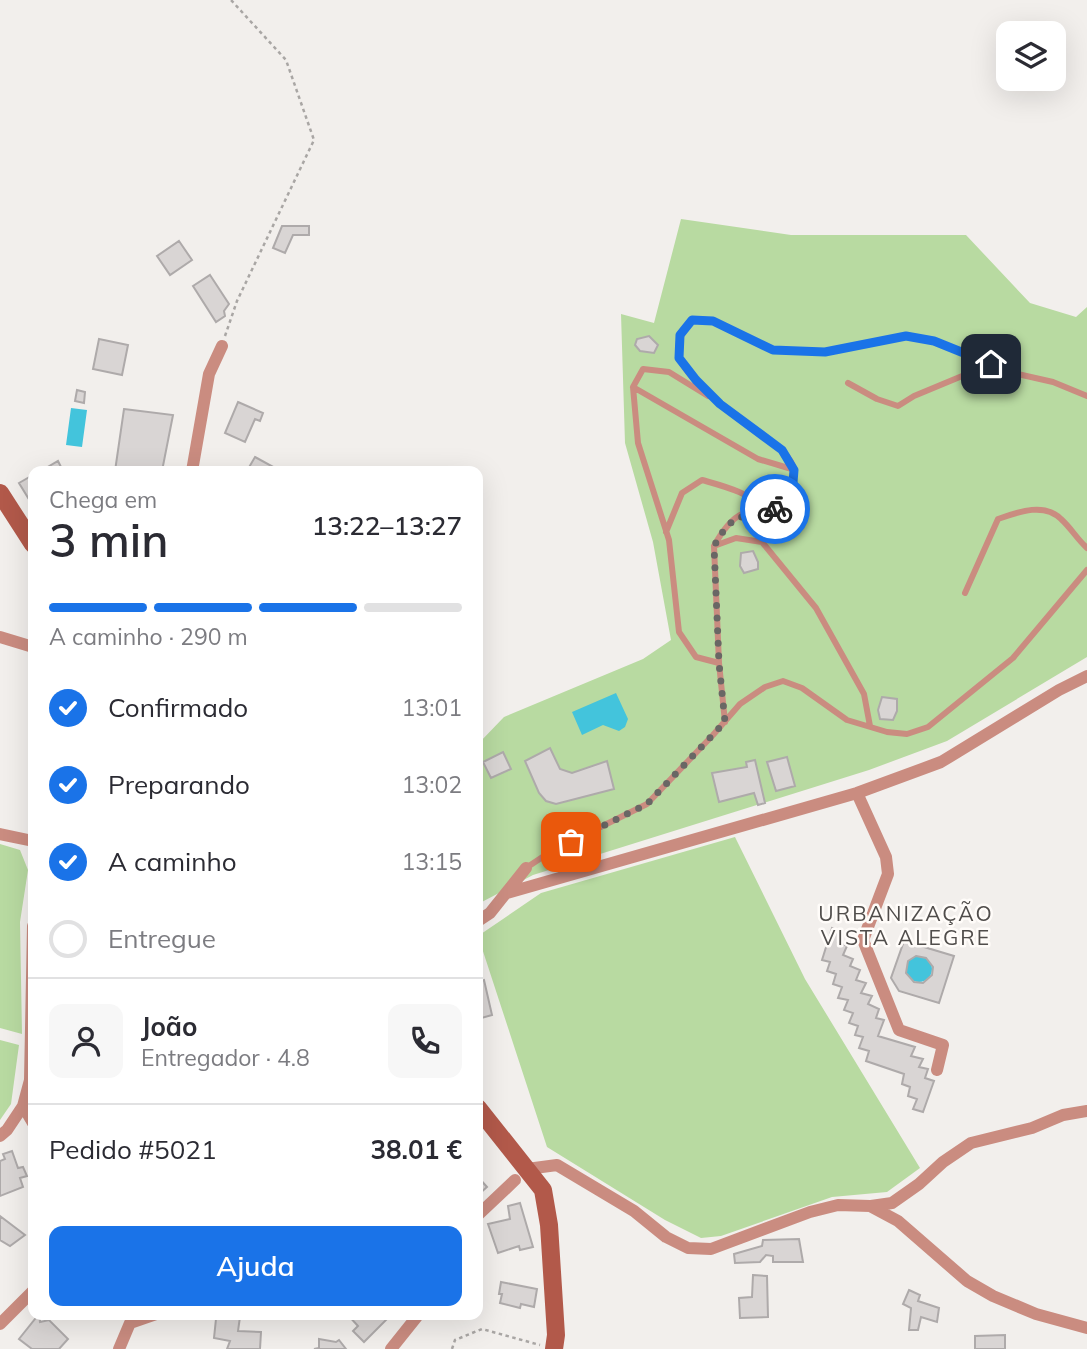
<!DOCTYPE html>
<html lang="pt">
<head>
<meta charset="utf-8">
<style>
  :root { --surface:#fff; --page:#f7f7f7; --text:#2b2b33; --muted:#7c7c81; --line:#e1e1e2; --accent:#1a73e8 }
  body { margin:0; font-family:Mulish,sans-serif; background:var(--page); color:var(--text); height:100vh; display:flex; flex-direction:column; font-size:26px; white-space:nowrap }
  * { box-sizing:border-box; margin:0 }
  p { font-size:23px; color:var(--muted) }
  .icon { flex:none; width:38px; height:38px; fill:none; stroke:currentColor; stroke-width:2; stroke-linecap:round; stroke-linejoin:round }
  .map { position:relative; flex:1; overflow:hidden }
  .panel { position:absolute; left:28px; top:466px; width:455px; height:854px; display:flex; flex-direction:column; background:var(--surface); border-radius:14px; box-shadow:0 7px 28px #0002 }
  .panel>* { flex:none }
  .buttons { position:absolute; left:996px; top:21px; display:grid; gap:14px }
  .buttons a { display:grid; place-items:center; width:70px; height:70px; border-radius:14px; background:var(--surface); box-shadow:0 7px 28px #0002; font-size:35px }
  .pin { position:absolute; display:grid; place-items:center; width:60px; height:60px; color:#fff; margin:-30px; border-radius:14px; box-shadow:0 4px 10px #0006 }
  .courier { position:absolute; display:grid; place-items:center; width:70px; height:70px; margin:-35px; border:5px solid #1a73e8; border-radius:50%; background:#fff; color:#222; box-shadow:0 2px 9px #0007 }
  .summary em { font-style:normal; font-weight:600 }
  .summary div { display:flex; flex-direction:column-reverse }
  .summary { display:flex; align-items:center; justify-content:space-between; height:119px; padding:0 21px }
  h1 { font-size:46px; font-weight:600; line-height:52px }
  .bar { display:grid; grid-template-columns:repeat(4,1fr); gap:10px 7px; align-content:center; height:84px; padding:0 21px }
  .bar i { height:9px; border-radius:5px; background:var(--line) }
  .bar .active { background:var(--accent) }
  .bar p { grid-column:span 4 }
  .line { display:flex; align-items:center; gap:18px; padding:0 21px; border-top:2px solid var(--line) }
  .line div { flex:1 }
  .round { display:grid; place-items:center; flex:none; width:74px; height:74px; border-radius:14px; background:var(--page) }
  ol { padding:0 21px; list-style:none }
  li { display:flex; align-items:center; gap:21px; height:77px }
  li p { margin-inline-start:auto }
  li .icon { padding:7px; border-radius:50%; background:var(--accent); color:#fff; stroke-width:4 }
  li:last-child { color:var(--muted) }
  li i { width:38px; height:38px; border:4px solid var(--line); border-radius:50% }
  .primary-button { display:flex; gap:14px; margin-top:auto; padding:14px 21px }
  .primary-button a { flex:1; height:80px; border-radius:14px; background:var(--accent); color:#fff; font-size:28px; font-weight:600; line-height:80px; text-align:center }
  .map>svg:first-child { display:block }
  .green { fill:#b8daa1 }
  .water { fill:#43c4dc }
  .building { fill:#d9d5d4; stroke:#aeaaaa; stroke-width:2; fill-rule:evenodd }
  .lines { fill:none; stroke-linecap:round; stroke-linejoin:round }
  .path { stroke:#a9a6a4; stroke-width:2.5; stroke-dasharray:3.5 3.5; stroke-linecap:butt }
  .lane { stroke:#ca8c80; stroke-width:6 }
  .street { stroke:#ca8c80; stroke-width:12 }
  .secondary { stroke:#b2594a; stroke-width:18 }
  .done { stroke:#696765; stroke-width:7; stroke-dasharray:0 12.6 }
  .route { stroke:#1a73e8; stroke-width:9 }
  .labels { text-anchor:middle; dominant-baseline:central; stroke-width:5; stroke-linejoin:round; paint-order:stroke }
  .neighbourhood-label { font-size:21px; letter-spacing:2px; fill:#504d4b; stroke:#fffcf9 }
</style>
</head>
<body>
<div class="map">
<svg width="1087" height="1349" viewBox="0 0 1087 1349">
  <rect width="100%" height="100%" fill="#f2efec"/>
  <path class="green" d="M681,219L791,235H966L1030,303L1076,317L1087,307V657L947,741L869,770L533,875L478,904V744L504,717L643,659L671,640L653,542L625,443L621,314L654,323Z
    M735,837L805,979L920,1168L887,1192L832,1197L721,1236L701,1238L665,1220L547,1147L478,936L541,893Z
    M0,844L20,850L28,870L20,922L22,1034L0,1028Z
    M0,1040L19,1045L11,1104L0,1120Z"/>
  <path class="water" d="M71,408L87,410L82,447L66,445Z
    M616,693L628,719L625,727L619,731L603,725L582,735L572,712Z
    M906 969a13 13 0 1 1 26 0a13 13 0 1 1-26 0Z"/>
  <path class="building" d="M282,226H309V235H293L285,253L273,248Z
    M179,241L192,260L170,275L157,256Z
    M210,275L229,304L224,311L225,316L216,322L193,286Z
    M649,336L658,345L654,353L640,351L635,345L637,339Z
    M99,339L128,345L122,375L93,369Z
    M77,390L85,392L84,403L75,401Z
    M238,402L263,413L260,421L255,419L245,442L225,433Z
    M124,409L173,415L162,471H115Z
    M255,457L279,470V471L248,469Z
    M58,461L63,471H41Z
    M33,475V506L19,483Z
    M753,551L758,562V569L744,573L740,566L741,553Z
    M882,697L897,699V711L893,720L880,719L878,710Z
    M550,748L560,769L572,773L607,761L614,789L556,804L546,801L539,793L525,761Z
    M503,752L511,769L491,778L483,762Z
    M787,757L795,786L776,791L767,762Z
    M755,760L765,803L758,805L754,793L719,802L712,773L747,767L746,762Z
    M581,815L588,832L557,844L551,828Z
    M832,928L841,932L838,942L847,946L843,955L853,959L850,966L860,970L856,980L866,983L861,993L872,996L868,1004L879,1009L876,1018L884,1020L878,1036L915,1047L911,1056L923,1059L919,1067L928,1069L925,1078L934,1081L923,1112L913,1109L917,1099L908,1096L910,1087L902,1084L904,1074L866,1061L869,1051L859,1048L863,1037L855,1035L858,1026L849,1023L853,1013L844,1010L848,1000L838,998L842,987L833,984L836,974L827,971L830,962L822,960Z
    M904,941L954,956L939,1003L899,991L891,978ZM916,956L926,958L933,967L932,975L923,983L914,982L906,973L908,961Z
    M484,980L492,1015L478,1019V982Z
    M12,1151L18,1168L23,1167L27,1176L20,1178L23,1187L0,1196V1161L5,1159L3,1154Z
    M478,1177L487,1187L478,1195Z
    M520,1203L533,1247L520,1250L519,1246L498,1253L488,1224L510,1219L508,1206Z
    M0,1216L25,1235L10,1246L0,1240Z
    M799,1239L803,1262H773V1256L766,1255L760,1262L735,1263L734,1254L762,1246L763,1240Z
    M753,1275L767,1276L768,1317L740,1318L739,1298L752,1297Z
    M501,1282L537,1289L534,1307L521,1304L520,1308L500,1303L502,1294H499Z
    M909,1290L920,1295L918,1301L939,1308L937,1322L921,1317L918,1330H909L911,1308L903,1304Z
    M39,1314L40,1322L49,1320L68,1339L59,1349H32L19,1339Z
    M221,1314H238L240,1317L238,1331L261,1332L260,1349H227L230,1341L214,1338L216,1319Z
    M347,1314H381L386,1320L364,1342L353,1331L358,1326Z
    M1005,1335V1349H975V1336Z
    M319,1339L336,1342L339,1340L346,1349H314L319,1348Z"/>
  <g class="lines">
    <path class="path" d="M225,336L237,301L314,140L286,60L231,0
      M452,1349L455,1340L482,1329L540,1345"/>
    <path class="lane" d="M848,383L877,399L898,406L914,396L991,364
      M633,387L758,459L795,470
      M708,396L669,372L643,369L633,387L638,443L669,540L679,632L696,657L719,663
      M666,532L682,493L702,480C723,486 753,493 765,512
      M714,546L736,538L762,542L816,608L864,694L870,726
      M965,593L998,519C1018,512 1044,502 1061,519C1071,528 1077,539 1087,548
      M725,722L719,663L714,546C720,535 729,520 742,514C758,507 786,516 792,492C793,486 795,476 794,470C792,455 773,444 762,436C739,419 691,385 680,359C674,344 683,331 692,320L713,321L773,350L825,352L906,336L934,341L1013,373L1053,382L1087,396
      M526,868L550,852L647,804L713,735L740,704L765,687L783,681L802,688L847,720L887,732L907,734L928,727L1013,658L1087,570"/>
    <path class="street" d="M192,471L209,374L222,346
      M0,637L33,647
      M857,793L886,857L888,874L863,940L899,1030L943,1045L937,1070
      M0,834L33,841
      M507,893L857,793L941,762L1059,690L1087,676
      M478,921L490,913L526,868
      M23,1106L33,1123
      M0,1136L7,1130L23,1106L30,1080L33,926
      M527,1169L557,1165L634,1211L666,1237L688,1248L711,1249L810,1212L838,1205L870,1206L898,1221L967,1281L993,1296L1036,1314L1087,1328
      M871,1206L892,1203L919,1184L943,1162L971,1143L1032,1128L1063,1115L1087,1111
      M478,1215L515,1180
      M0,1324L33,1291
      M119,1349L130,1323L156,1314
      M391,1349L419,1314"/>
    <path class="secondary" d="M0,493L33,544
      M478,1108L543,1190L549,1225L556,1335L554,1349"/>
  </g>
  <g class="lines">
    <path class="done" d="M571,842L647,804L725,722L719,663L714,546C735,509 740,520 775,509"/>
    <path class="route" d="M775,509L782,506L792,495L794,470L782,450L720,404L696,380L679,358L680,335L692,320L713,321L773,350L825,352L906,336L934,341L991,364"/>
  </g>
  <g class="labels">
    <g class="neighbourhood-label">
      <text x="906" y="913">URBANIZAÇÃO<tspan x="906" dy="24">VISTA ALEGRE</tspan></text>
    </g>
  </g>
</svg>
<div class="buttons">
<a><svg class="icon" aria-label="layers" viewBox="0 0 24 24"><path d="M12 4l9 5-9 5-9-5zM3 14l9 5 9-5"/></svg></a>
</div>
<div class="pin" style="left:571px;top:842px;background:#ea580c"><svg class="icon" aria-label="bag" viewBox="0 0 24 24"><path d="M5 8h14l-1 12H6zM9 8a3 3 0 0 1 6 0"/></svg></div>
<div class="pin" style="left:991px;top:364px;background:#1f2937"><svg class="icon" aria-label="home" viewBox="0 0 24 24"><path d="M3 11l9-7 9 7M6 9v11h12V9"/></svg></div>
<div class="courier" style="left:775px;top:509px"><svg class="icon" aria-label="bike" viewBox="0 0 24 24"><circle cx="6" cy="16" r="4"/><circle cx="18" cy="16" r="4"/><path d="M6 16l4-8h5l3 8M10 8l3 8H6M13 5h3"/></svg></div>
<section class="panel">
<div class="summary"><div><h1>3 min</h1><p>Chega em</p></div><em>13:22–13:27</em></div>
<div class="bar"><i class="active"></i><i class="active"></i><i class="active"></i><i></i><p>A caminho · 290 m</p></div>
<ol>
<li><svg class="icon" aria-label="check" viewBox="0 0 24 24"><path d="M5 12l5 5 9-10"/></svg>Confirmado<p>13:01</p></li>
<li><svg class="icon" aria-label="check" viewBox="0 0 24 24"><path d="M5 12l5 5 9-10"/></svg>Preparando<p>13:02</p></li>
<li><svg class="icon" aria-label="check" viewBox="0 0 24 24"><path d="M5 12l5 5 9-10"/></svg>A caminho<p>13:15</p></li>
<li><i></i>Entregue</li>
</ol>
<div class="line" style="height:126px"><a class="round"><svg class="icon" aria-label="person" viewBox="0 0 24 24"><circle cx="12" cy="8" r="4"/><path d="M4 21q1-7 8-7t8 7"/></svg></a><div><b>João</b><p>Entregador · 4.8</p></div><a class="round"><svg class="icon" aria-label="phone" viewBox="0 0 24 24"><path d="M5 4h4l2 5-3 2q2 4 5 5l2-3 5 2v4C11 20 4 13 5 4z"/></svg></a></div>
<div class="line" style="height:91px"><div>Pedido #5021</div><b>38.01 €</b></div>
<div class="primary-button"><a>Ajuda</a></div>
</section>
</div>
</body>
</html>
